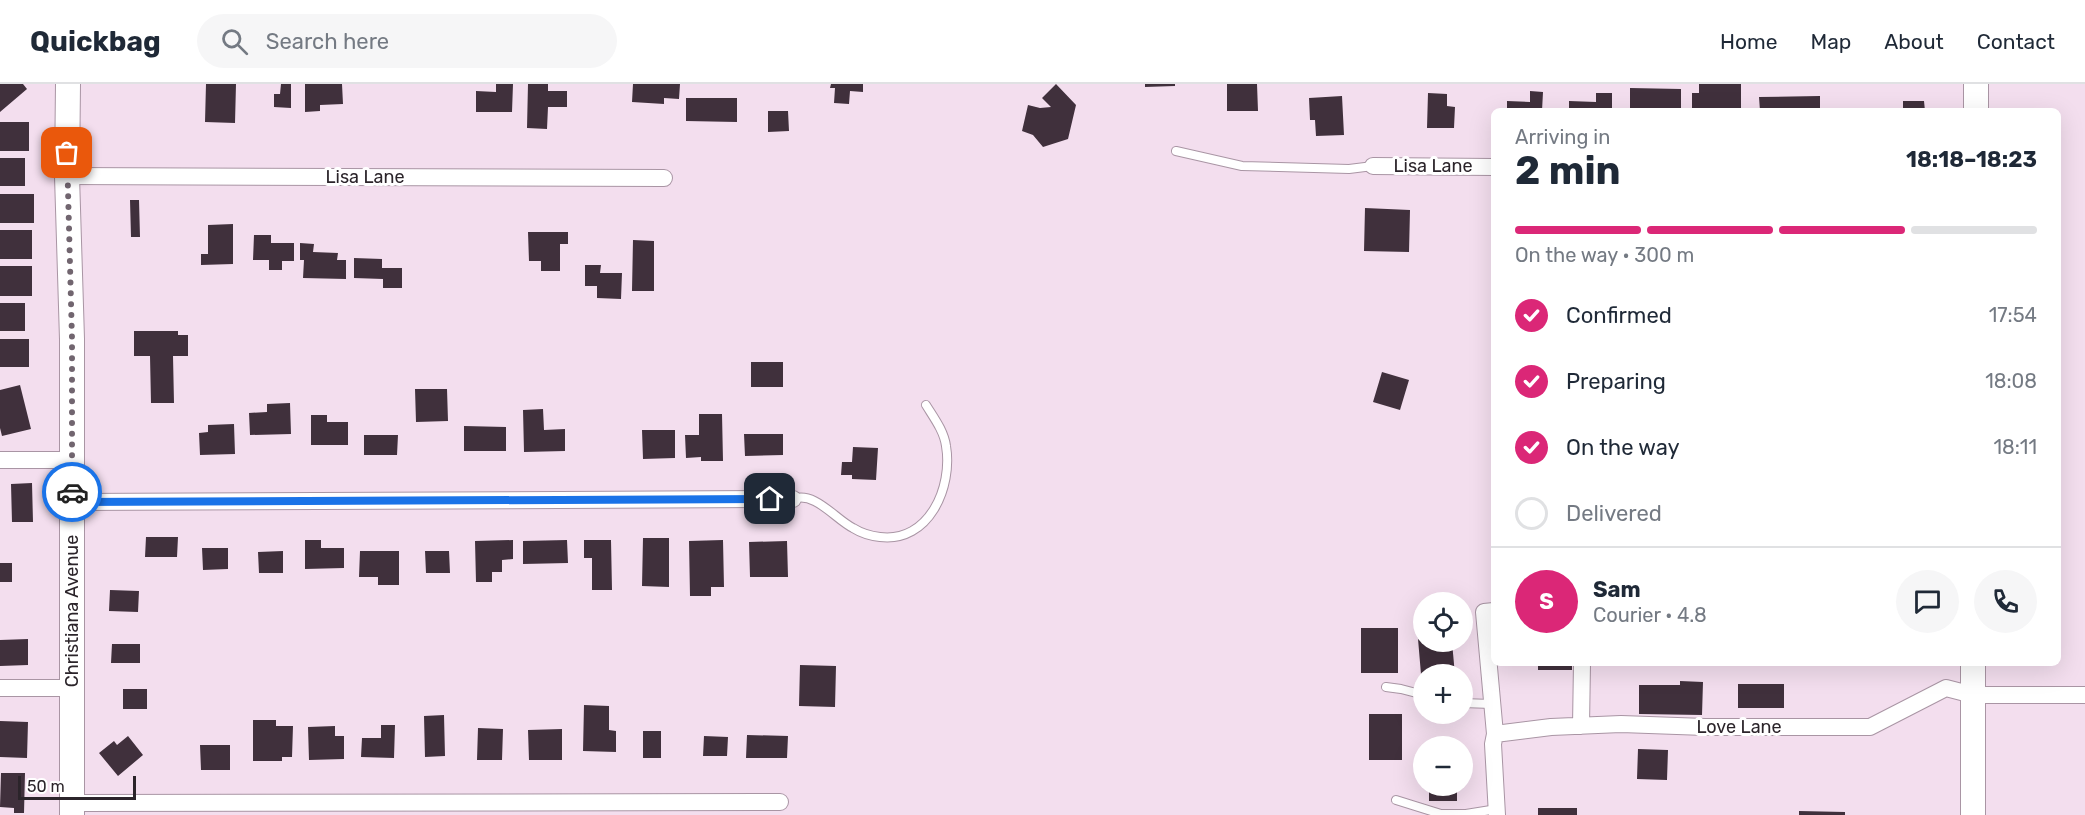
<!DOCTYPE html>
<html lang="en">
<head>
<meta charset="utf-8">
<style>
  :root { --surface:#fff; --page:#f6f6f7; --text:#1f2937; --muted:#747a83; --line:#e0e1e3; --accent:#db2777 }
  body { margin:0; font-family:Rubik,sans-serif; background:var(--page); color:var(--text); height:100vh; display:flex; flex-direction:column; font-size:22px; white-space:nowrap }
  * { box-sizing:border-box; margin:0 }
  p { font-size:20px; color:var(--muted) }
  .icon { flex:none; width:33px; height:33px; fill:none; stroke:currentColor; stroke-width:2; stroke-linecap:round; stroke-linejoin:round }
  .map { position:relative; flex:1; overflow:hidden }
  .side { position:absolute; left:1491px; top:24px; width:570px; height:558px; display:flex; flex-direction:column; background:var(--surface); border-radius:9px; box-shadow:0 6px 24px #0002 }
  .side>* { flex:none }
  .controls { position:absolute; left:1413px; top:508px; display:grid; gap:12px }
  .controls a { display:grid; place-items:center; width:60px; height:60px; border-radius:50%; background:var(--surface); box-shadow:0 6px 24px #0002; font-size:30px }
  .scale { position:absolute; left:18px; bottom:15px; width:118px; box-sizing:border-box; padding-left:6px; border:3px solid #2b242a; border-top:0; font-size:16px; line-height:21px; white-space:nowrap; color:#2b242a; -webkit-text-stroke:4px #fff; paint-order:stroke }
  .pin { position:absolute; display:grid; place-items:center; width:51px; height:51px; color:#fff; margin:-26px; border-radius:12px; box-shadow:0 3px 9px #0006 }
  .courier { position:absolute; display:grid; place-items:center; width:60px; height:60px; margin:-30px; border:4px solid #1a73e8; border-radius:50%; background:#fff; color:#222; box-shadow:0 2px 8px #0007 }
  .overview em { font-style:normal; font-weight:700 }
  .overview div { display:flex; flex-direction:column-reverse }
  .overview { display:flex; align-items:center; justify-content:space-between; height:102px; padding:0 24px }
  h1 { font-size:39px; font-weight:700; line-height:45px }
  .bar { display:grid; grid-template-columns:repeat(4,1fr); gap:9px 6px; align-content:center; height:72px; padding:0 24px }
  .bar i { height:8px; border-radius:4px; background:var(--line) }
  .bar .selected { background:var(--accent) }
  .bar p { grid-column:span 4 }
  .line { display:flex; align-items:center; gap:15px; padding:0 24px; border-top:2px solid var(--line) }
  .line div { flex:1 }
  .round { display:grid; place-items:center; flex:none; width:63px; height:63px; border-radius:32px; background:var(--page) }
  ol { padding:0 24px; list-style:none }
  li { display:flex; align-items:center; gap:18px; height:66px }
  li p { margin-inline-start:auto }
  li .icon { padding:6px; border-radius:50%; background:var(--accent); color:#fff; stroke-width:4 }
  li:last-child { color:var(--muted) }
  li i { width:33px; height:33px; border:3px solid var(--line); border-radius:50% }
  header { display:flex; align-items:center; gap:36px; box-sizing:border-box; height:84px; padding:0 30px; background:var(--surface); border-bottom:2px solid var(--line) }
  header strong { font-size:28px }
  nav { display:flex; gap:33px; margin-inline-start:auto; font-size:21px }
  .search { width:420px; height:54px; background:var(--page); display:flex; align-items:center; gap:15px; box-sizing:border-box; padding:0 21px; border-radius:33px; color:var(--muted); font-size:22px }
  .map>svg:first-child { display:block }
  .building { fill:#40303c }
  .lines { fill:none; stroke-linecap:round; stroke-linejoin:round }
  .lane-casing { stroke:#a995a4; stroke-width:10 }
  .street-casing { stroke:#a995a4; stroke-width:18 }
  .secondary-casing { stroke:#a995a4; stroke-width:26 }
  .lane { stroke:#fff; stroke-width:8 }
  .street { stroke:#fff; stroke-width:16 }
  .secondary { stroke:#fff; stroke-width:24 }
  .done { stroke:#71656f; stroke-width:6; stroke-dasharray:0 10.8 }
  .route { stroke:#1a73e8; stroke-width:8 }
  .labels { text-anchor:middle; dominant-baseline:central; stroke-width:6; stroke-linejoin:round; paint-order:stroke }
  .street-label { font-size:18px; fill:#2b242a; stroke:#fff }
</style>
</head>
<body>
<header>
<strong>Quickbag</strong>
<div class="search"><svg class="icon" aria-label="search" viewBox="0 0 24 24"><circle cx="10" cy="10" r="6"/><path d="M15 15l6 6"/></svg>Search here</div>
<nav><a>Home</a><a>Map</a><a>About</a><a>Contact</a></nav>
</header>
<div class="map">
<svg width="2085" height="731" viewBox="0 0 2085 731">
  <rect width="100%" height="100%" fill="#f3deee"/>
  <path class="building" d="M0,0H23L27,5L0,28Z
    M206,0H236L235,39L205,38Z
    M281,0H291V24L274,23V10H280Z
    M305,0H342L343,20L320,21V27L305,28Z
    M496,0H513L512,28H476V7L496,8Z
    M528,0H548V7H567V23H548L547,45L527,44Z
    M633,0H680L679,15L664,14V20L632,18Z
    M831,0H863V8L850,7L849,20L834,19L835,4H830Z
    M1056,0L1076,21L1068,55L1043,63L1033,51L1022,47L1028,21L1040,24L1051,23L1042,14Z
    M1145,0H1175V2L1145,3Z
    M1227,0H1257L1258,27H1227Z
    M1699,0H1741V27H1692V9H1699Z
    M1630,4L1681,5V27H1630Z
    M1530,7L1543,8L1542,27H1507V17L1530,18Z
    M1428,9L1447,10V22L1455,23L1454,44H1427Z
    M1596,9H1612V27H1569V17L1596,18Z
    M1342,12L1344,51L1316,52L1315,36H1310L1309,14Z
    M1820,12V27H1760L1759,13Z
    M686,14H737V38L686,37Z
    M1903,17H1924L1925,27H1903Z
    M768,27H788L789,47L768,48Z
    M0,38H29V67H0Z
    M0,74H25V102H0Z
    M0,110H34V139H0Z
    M130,116H139L140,153H131Z
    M1365,124L1410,126L1409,168L1364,167Z
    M233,140V180L201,181V170H208V141Z
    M0,146H32V175H0Z
    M528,148H568V160H560V187H541V177H529Z
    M254,151H271V159H294V177H282V186H269V176H253Z
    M633,156L654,157V207H632Z
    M300,159L314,160L313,168L338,169L337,176H346V195L303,194L304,176H300Z
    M354,174L382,175V184H402V204H383V195L354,194Z
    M585,181H601L600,189H622L621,215L597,214V202H585Z
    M0,182H32V212H0Z
    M0,219H25V247H0Z
    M134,247H178V251H188V272H173L174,319H151L150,272H134Z
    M0,255H29V283H0Z
    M751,278H783V303H751Z
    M1382,288L1409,296L1400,326L1373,318Z
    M20,301L31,345L2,352L0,344V306Z
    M415,305H447L448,337L416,338Z
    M290,319L291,350L250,351L249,329L267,328V320Z
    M543,325L544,346L565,345V367L524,368L523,326Z
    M699,330H722L723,377H701V373L686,374L685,351H699Z
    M311,331H327V338H348V361H311Z
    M234,340L235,370L200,371L199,349L208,348V341Z
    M464,342L506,343V367H464Z
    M642,346H675V374L643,375Z
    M744,350H783V371L745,372Z
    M364,351H398L397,371H364Z
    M853,363L878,364L876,396L852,395V391H841L842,378H852Z
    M32,399L33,438H12L11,400Z
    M146,453H178L177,473H145Z
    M643,454H669V503L642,502Z
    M305,456H321V464H344V484L305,485Z
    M513,456V475L502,476V488H492V498H476L475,457Z
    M567,456L568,479L523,480V457Z
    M584,456H611L612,506H592V474H584Z
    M723,456L724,503H711V512H690L689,457Z
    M787,457L788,493H750L749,458Z
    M202,464H228V485L203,486Z
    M283,467V489H259L258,468Z
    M360,467H399V501H378V493H359Z
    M425,467H449L450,489H426Z
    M0,479H12V498H0Z
    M110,506L139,507L138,528L109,527Z
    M1417,543H1424V558H1452L1455,591H1424V601L1422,602Z
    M1361,544H1398V589H1361Z
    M28,555V581L0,582V556Z
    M112,560H140V579H111Z
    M1538,579H1572V586H1538Z
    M800,581L836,582L835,623L799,622Z
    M1680,597L1703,598L1702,631L1639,630V601H1680Z
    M1738,600H1784V624H1738Z
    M123,605H147V625H123Z
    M584,621L609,622V646L616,647V668L583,667Z
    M1369,630H1402V676H1369Z
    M444,631L445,672L425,673L424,632Z
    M253,636H276V642H293L292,673H282V677H253Z
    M0,637L28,638L27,674L0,673Z
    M381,641H395L394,674L361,673L362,654H381Z
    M335,642V652H344V675L309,676L308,643Z
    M478,644L503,645L502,676H477Z
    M562,645V676H529L528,646Z
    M643,647H661V674H643Z
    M747,651L788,652L787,674H746Z
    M128,652L143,671L118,692L99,669L114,657L117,661Z
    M704,652L728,653L727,672H703Z
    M200,661H230V686H201Z
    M1638,665L1668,666L1667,696L1637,695Z
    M1,689H25L24,729H14V724L0,723Z
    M1429,702H1457V717H1429Z
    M1538,724H1577V731H1538Z
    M1799,727L1845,728V731H1799Z"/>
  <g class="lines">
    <defs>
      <path id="lane" d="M1176,67L1242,82L1349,85L1373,82
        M793,415C815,407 835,435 853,444C861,449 871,452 880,453C929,459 953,403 946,362C944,347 934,334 926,321
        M1386,603L1401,605L1424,611
        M1462,619L1492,620
        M1396,716L1441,730H1466L1497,725"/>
      <path id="street" d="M1373,82L1494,83
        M67,92L664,94
        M0,376H72
        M73,418L793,415
        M1494,527L1484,528L1495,650L1493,660L1497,731
        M0,604H71
        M1581,642L1582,579
        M1495,650L1551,643L1621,640L1705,643H1870L1946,604L1973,611H2085
        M72,719L780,718"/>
      <path id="secondary" d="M68,0L67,92L72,255V731
        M1976,27V0
        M1973,579V731"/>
    </defs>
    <use href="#lane" class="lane-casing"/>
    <use href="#street" class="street-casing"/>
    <use href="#secondary" class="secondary-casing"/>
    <use href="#lane" class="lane"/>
    <use href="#street" class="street"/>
    <use href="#secondary" class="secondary"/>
  </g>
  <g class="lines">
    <path class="done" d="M67,69L72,255V408"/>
    <path class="route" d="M72,408L73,418L770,415"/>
  </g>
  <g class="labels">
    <g class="street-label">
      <text x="1433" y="82">Lisa Lane</text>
      <text x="365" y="93">Lisa Lane</text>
      <text transform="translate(72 527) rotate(-90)">Christiana Avenue</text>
      <text x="1739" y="643">Love Lane</text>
    </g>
  </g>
</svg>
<div class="controls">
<a><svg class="icon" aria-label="locate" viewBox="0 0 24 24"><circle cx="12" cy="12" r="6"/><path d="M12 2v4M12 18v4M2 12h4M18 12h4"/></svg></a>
<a>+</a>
<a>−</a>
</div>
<div class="scale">50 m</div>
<div class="pin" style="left:67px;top:69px;background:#ea580c"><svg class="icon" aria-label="bag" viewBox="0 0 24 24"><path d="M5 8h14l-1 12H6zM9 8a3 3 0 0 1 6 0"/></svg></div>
<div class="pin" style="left:770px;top:415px;background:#1f2937"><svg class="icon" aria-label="home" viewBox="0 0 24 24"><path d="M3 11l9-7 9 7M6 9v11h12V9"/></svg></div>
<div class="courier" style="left:72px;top:408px"><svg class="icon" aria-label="car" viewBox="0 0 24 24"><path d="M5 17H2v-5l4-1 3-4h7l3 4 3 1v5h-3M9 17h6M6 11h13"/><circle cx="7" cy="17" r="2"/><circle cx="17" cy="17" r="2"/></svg></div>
<section class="side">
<div class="overview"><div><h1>2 min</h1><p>Arriving in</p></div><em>18:18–18:23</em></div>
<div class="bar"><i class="selected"></i><i class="selected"></i><i class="selected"></i><i></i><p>On the way · 300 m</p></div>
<ol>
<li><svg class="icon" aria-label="check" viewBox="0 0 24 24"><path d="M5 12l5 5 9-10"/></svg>Confirmed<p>17:54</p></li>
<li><svg class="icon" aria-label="check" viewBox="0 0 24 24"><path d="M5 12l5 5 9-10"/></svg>Preparing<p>18:08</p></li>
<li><svg class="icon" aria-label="check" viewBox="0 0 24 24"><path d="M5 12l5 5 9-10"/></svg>On the way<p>18:11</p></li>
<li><i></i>Delivered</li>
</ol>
<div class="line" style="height:108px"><b class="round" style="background:var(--accent);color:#fff">S</b><div><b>Sam</b><p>Courier · 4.8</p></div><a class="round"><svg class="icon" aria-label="chat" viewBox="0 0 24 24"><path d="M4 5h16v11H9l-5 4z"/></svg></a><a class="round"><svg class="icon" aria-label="phone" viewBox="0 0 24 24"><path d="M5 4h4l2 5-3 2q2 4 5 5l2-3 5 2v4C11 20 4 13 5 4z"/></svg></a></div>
</section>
</div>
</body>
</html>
